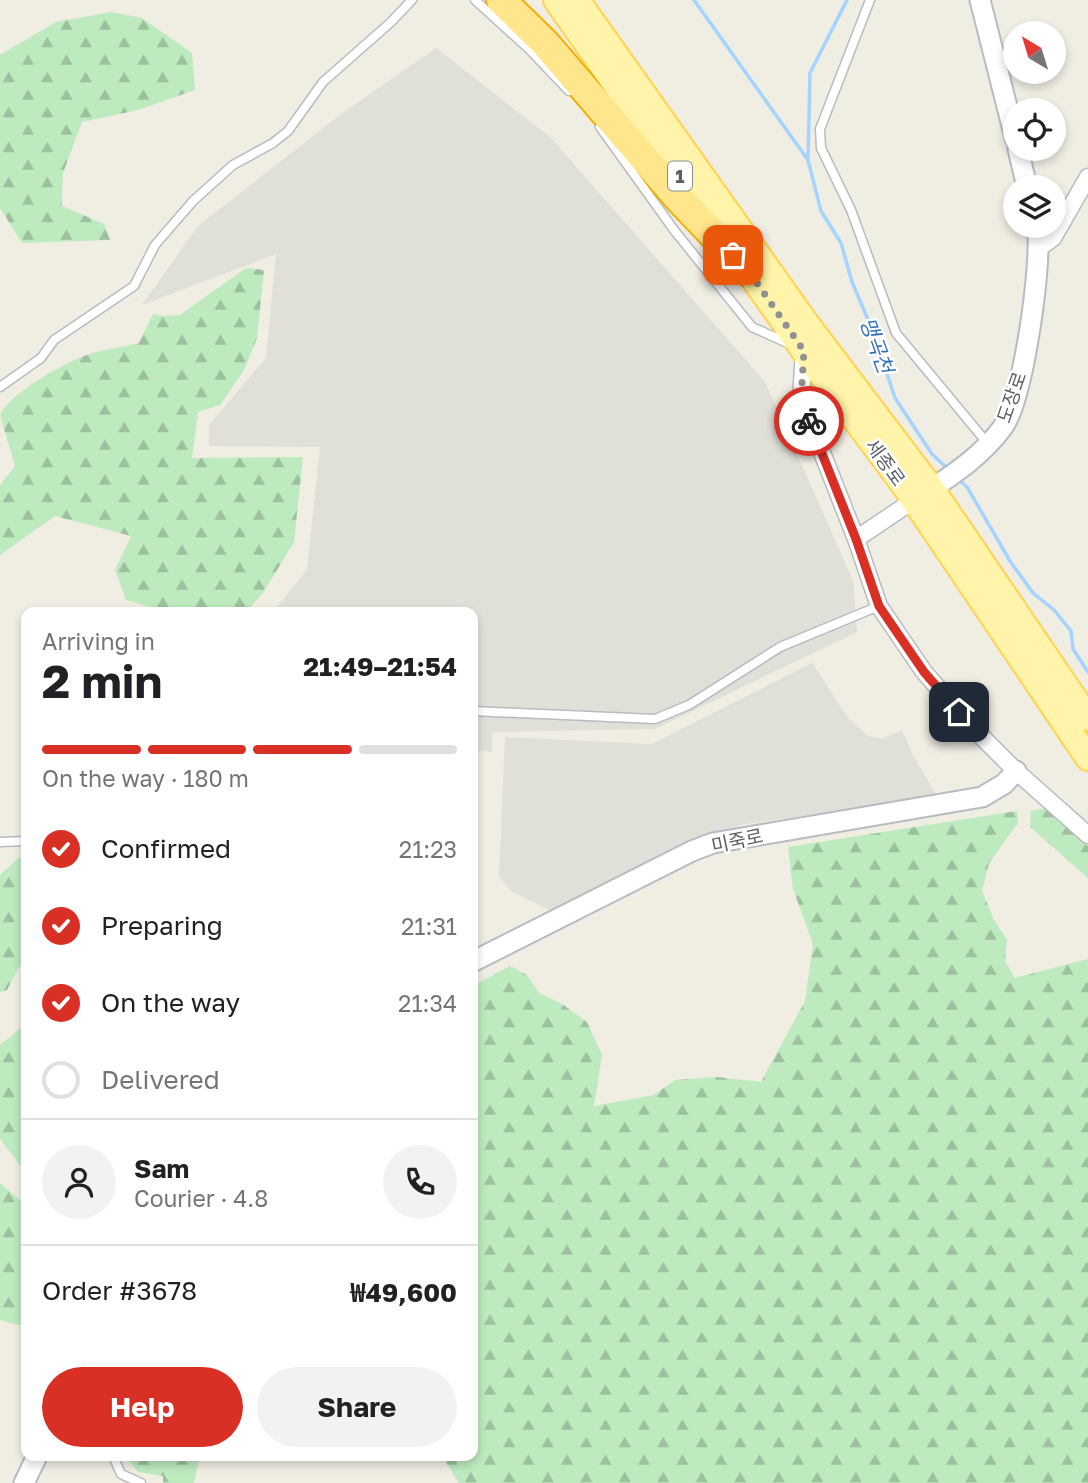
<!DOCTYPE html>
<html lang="en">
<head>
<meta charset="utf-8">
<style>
  :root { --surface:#fff; --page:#f2f2f2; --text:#202124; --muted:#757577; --line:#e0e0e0; --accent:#d93025 }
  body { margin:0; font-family:"Golos Text","Noto Sans KR",sans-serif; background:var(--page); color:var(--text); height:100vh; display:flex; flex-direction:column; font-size:26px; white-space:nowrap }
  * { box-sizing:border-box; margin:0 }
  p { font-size:23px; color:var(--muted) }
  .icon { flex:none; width:38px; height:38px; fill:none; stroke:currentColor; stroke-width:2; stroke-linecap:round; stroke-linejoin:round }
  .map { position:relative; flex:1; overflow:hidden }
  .sheet { position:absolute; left:21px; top:607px; width:457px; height:854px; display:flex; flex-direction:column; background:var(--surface); border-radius:14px; box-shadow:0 4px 10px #0003 }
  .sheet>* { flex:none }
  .needle { width:46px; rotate:322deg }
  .buttons { position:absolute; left:1003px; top:21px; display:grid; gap:14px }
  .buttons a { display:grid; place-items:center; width:63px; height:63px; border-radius:50%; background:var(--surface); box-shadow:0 4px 10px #0003; font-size:35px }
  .pin { position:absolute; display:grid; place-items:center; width:60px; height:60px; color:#fff; margin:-30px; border-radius:14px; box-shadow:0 4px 10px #0006 }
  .courier { position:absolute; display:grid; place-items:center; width:70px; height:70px; margin:-35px; border:5px solid #d93025; border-radius:50%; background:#fff; color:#222; box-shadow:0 2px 9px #0007 }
  .overview em { font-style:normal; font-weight:700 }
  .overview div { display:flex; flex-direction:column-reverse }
  .overview { display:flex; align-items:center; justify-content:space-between; height:119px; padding:0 21px }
  h1 { font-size:46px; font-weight:700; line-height:52px }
  .bar { display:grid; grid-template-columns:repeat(4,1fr); gap:10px 7px; align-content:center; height:84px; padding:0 21px }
  .bar i { height:9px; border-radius:5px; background:var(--line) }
  .bar .on { background:var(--accent) }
  .bar p { grid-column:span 4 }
  .line { display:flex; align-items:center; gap:18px; padding:0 21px; border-top:2px solid var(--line) }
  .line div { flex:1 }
  .round { display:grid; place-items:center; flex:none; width:74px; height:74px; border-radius:37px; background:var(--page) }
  ol { padding:0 21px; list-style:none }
  li { display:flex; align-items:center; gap:21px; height:77px }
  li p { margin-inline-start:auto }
  li .icon { padding:7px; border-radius:50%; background:var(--accent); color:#fff; stroke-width:4 }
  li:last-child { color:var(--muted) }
  li i { width:38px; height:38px; border:4px solid var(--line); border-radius:50% }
  .primary-button { display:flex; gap:14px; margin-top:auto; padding:14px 21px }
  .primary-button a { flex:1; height:80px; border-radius:42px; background:var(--accent); color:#fff; font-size:28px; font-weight:700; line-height:80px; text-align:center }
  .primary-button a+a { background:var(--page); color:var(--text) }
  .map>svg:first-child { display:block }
  .industrial { fill:#e0dfd8 }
  .forest { fill:url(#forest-firs) }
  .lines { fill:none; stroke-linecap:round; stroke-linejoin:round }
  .stream { stroke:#a4d4ff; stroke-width:3.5 }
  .service-casing { stroke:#b8bbc1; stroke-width:11 }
  .minor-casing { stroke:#b8bbc1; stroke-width:19 }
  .tertiary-casing { stroke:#b8bbc1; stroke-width:23 }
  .primary-casing { stroke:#ffd34d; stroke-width:28 }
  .motorway-casing { stroke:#f3af00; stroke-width:32 }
  .service { stroke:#fff; stroke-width:8 }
  .minor { stroke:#fff; stroke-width:16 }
  .tertiary { stroke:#fff; stroke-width:19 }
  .primary { stroke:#fff4a9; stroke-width:24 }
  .motorway { stroke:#ffe58b; stroke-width:28 }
  .done { stroke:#8f9192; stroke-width:7; stroke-dasharray:0 12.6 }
  .route { stroke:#d93025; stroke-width:9 }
  .labels { text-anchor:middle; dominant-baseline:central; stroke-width:5; stroke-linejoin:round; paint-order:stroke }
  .shield { fill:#fff; stroke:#8c9094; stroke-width:2 }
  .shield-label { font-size:18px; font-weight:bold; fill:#5b6066 }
  .street-label { font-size:19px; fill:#5b6066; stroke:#fff }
  .water-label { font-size:21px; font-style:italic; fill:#3773bb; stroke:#fff }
</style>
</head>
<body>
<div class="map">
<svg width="1088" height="1483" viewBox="0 0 1088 1483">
  <defs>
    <pattern id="forest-firs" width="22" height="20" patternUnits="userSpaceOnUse" patternTransform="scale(1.75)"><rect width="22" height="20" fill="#bdeabf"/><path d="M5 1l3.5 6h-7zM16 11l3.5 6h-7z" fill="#9dc19f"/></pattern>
  </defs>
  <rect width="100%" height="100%" fill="#f0ede3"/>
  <path class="industrial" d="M436,48L550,137L765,382L853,581L857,632L655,729L492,732V752L473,750L472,612H273L307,570L320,447L209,446V425L266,358L276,254L142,305L198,226L340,115Z
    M812,663L848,718L868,736L881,739L902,730L914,757L937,797L740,825L670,851L556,913L511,891L499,876L505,737L652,744Z"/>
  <path class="forest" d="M111,12L142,18L192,53L195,90L138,110L82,122L63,173L62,206L104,224L110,240L22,243L0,208V55L56,22Z
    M246,268L264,270L257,338L244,370L220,405L198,412L192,458L303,457L294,542L263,593L246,612H133L151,607L126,600L115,570L131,536L55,516L0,555V485L15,466L0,415C10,393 67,361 90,354C106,349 123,347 139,343L153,314L163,316L180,315Z
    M1046,808L1088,846V878L1030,827L1031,811Z
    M1017,811L1018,823L989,863L982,891L994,920L1007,940L1005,961L1015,978L1088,959V1483H459L442,1456H472L473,986L510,966L527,975L539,993L562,1004L587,1022L602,1055L594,1106L654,1095L675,1080L717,1077L761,1082L805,1001L813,944L793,889L788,847Z
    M26,854V959L18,969L7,990L0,992V875L22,855Z
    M26,1024V1173L0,1139V1045Z
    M0,1183L26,1205V1327L0,1320Z
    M126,1456H194L199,1460L194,1483H163V1476L138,1472Z"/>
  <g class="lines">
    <path class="stream" d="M694,0L808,160L821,211L841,243L852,282L872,329L895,398L932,454L948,469
      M808,160L810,73L847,0
      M959,480L967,487L1010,561L1033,593L1054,610L1071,631L1073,649L1088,672"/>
    <defs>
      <path id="service" d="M475,0L529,49L569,91
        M870,0L820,129L821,148L851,210L896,333L988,444
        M600,127L674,230L752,327L792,345
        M0,387L41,358L54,340L134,286L155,245L193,201L233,165L273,143L288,131L323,82L391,22L412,0
        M472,711L655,719L689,705L780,647L879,606
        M0,842L26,841
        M113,1456L121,1474L141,1483"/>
      <path id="minor" d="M1039,248L1053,238L1088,177
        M804,351L801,399L856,539L879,606L924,672L977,732L1016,771L1088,835
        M856,539L914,500"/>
      <path id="tertiary" d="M980,0L1015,138
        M1018,149L1027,187
        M921,496C951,476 981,457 1003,427C1023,400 1043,261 1037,226
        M472,962L692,851L713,843L982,797L1004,784L1016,771
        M24,1483L37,1456"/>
      <path id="primary" d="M556,0L708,216
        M577,0L807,324L932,489L1088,718
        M738,257L804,351L905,487L1088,758"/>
      <path id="motorway" d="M501,0L545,43L680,200L750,273"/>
    </defs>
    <use href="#service" class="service-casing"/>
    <use href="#minor" class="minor-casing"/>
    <use href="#tertiary" class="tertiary-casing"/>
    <use href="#primary" class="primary-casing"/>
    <use href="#motorway" class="motorway-casing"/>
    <use href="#service" class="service"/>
    <use href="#minor" class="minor"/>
    <use href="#tertiary" class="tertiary"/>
    <use href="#primary" class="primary"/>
    <use href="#motorway" class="motorway"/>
  </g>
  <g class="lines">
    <path class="done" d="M733,255L750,273L804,351L801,399L809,421"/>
    <path class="route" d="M809,421L856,539L879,606L924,672L959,712"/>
  </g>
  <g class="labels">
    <rect class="shield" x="668" y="161.5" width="24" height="29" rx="5"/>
    <g class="shield-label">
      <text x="680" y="176">1</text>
    </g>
    <g class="street-label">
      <text transform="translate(1011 397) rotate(-71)">도장로</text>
      <text transform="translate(886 462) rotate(54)">세종로</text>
      <text transform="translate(737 840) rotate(-12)">미죽로</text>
    </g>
    <g class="water-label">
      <text transform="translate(877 345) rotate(70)">맹곡천</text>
    </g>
  </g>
</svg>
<div class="buttons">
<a><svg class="needle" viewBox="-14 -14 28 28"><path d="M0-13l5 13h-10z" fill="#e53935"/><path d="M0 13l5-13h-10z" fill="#757577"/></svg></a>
<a><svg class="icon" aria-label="locate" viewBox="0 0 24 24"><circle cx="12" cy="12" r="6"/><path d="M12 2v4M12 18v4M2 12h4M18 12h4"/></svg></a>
<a><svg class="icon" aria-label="layers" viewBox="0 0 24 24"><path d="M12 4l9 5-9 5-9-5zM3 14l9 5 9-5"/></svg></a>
</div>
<div class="pin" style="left:733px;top:255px;background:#ea580c"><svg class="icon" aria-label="bag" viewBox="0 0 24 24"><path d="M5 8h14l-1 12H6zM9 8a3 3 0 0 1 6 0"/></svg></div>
<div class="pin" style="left:959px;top:712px;background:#1f2937"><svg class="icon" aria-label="home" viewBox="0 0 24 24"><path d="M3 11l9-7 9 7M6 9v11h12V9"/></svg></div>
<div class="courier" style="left:809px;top:421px"><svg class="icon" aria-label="bike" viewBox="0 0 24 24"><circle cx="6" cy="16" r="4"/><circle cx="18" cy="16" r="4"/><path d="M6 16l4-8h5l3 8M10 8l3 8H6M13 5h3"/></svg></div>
<section class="sheet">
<div class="overview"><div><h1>2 min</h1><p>Arriving in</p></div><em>21:49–21:54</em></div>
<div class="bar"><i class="on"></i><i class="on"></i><i class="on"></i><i></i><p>On the way · 180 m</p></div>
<ol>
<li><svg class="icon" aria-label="check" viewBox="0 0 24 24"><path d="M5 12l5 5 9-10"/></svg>Confirmed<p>21:23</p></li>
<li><svg class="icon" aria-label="check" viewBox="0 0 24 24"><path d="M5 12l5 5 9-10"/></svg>Preparing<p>21:31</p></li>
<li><svg class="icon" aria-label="check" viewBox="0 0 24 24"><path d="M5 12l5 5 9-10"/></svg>On the way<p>21:34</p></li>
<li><i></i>Delivered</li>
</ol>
<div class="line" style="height:126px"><a class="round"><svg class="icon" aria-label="person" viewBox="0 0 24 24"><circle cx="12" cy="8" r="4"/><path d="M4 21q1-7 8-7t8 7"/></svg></a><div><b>Sam</b><p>Courier · 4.8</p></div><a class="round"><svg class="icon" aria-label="phone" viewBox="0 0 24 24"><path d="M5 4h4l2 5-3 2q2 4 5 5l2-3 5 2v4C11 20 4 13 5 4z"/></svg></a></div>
<div class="line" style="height:91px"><div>Order #3678</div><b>₩49,600</b></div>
<div class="primary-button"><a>Help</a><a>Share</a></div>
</section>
</div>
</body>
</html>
